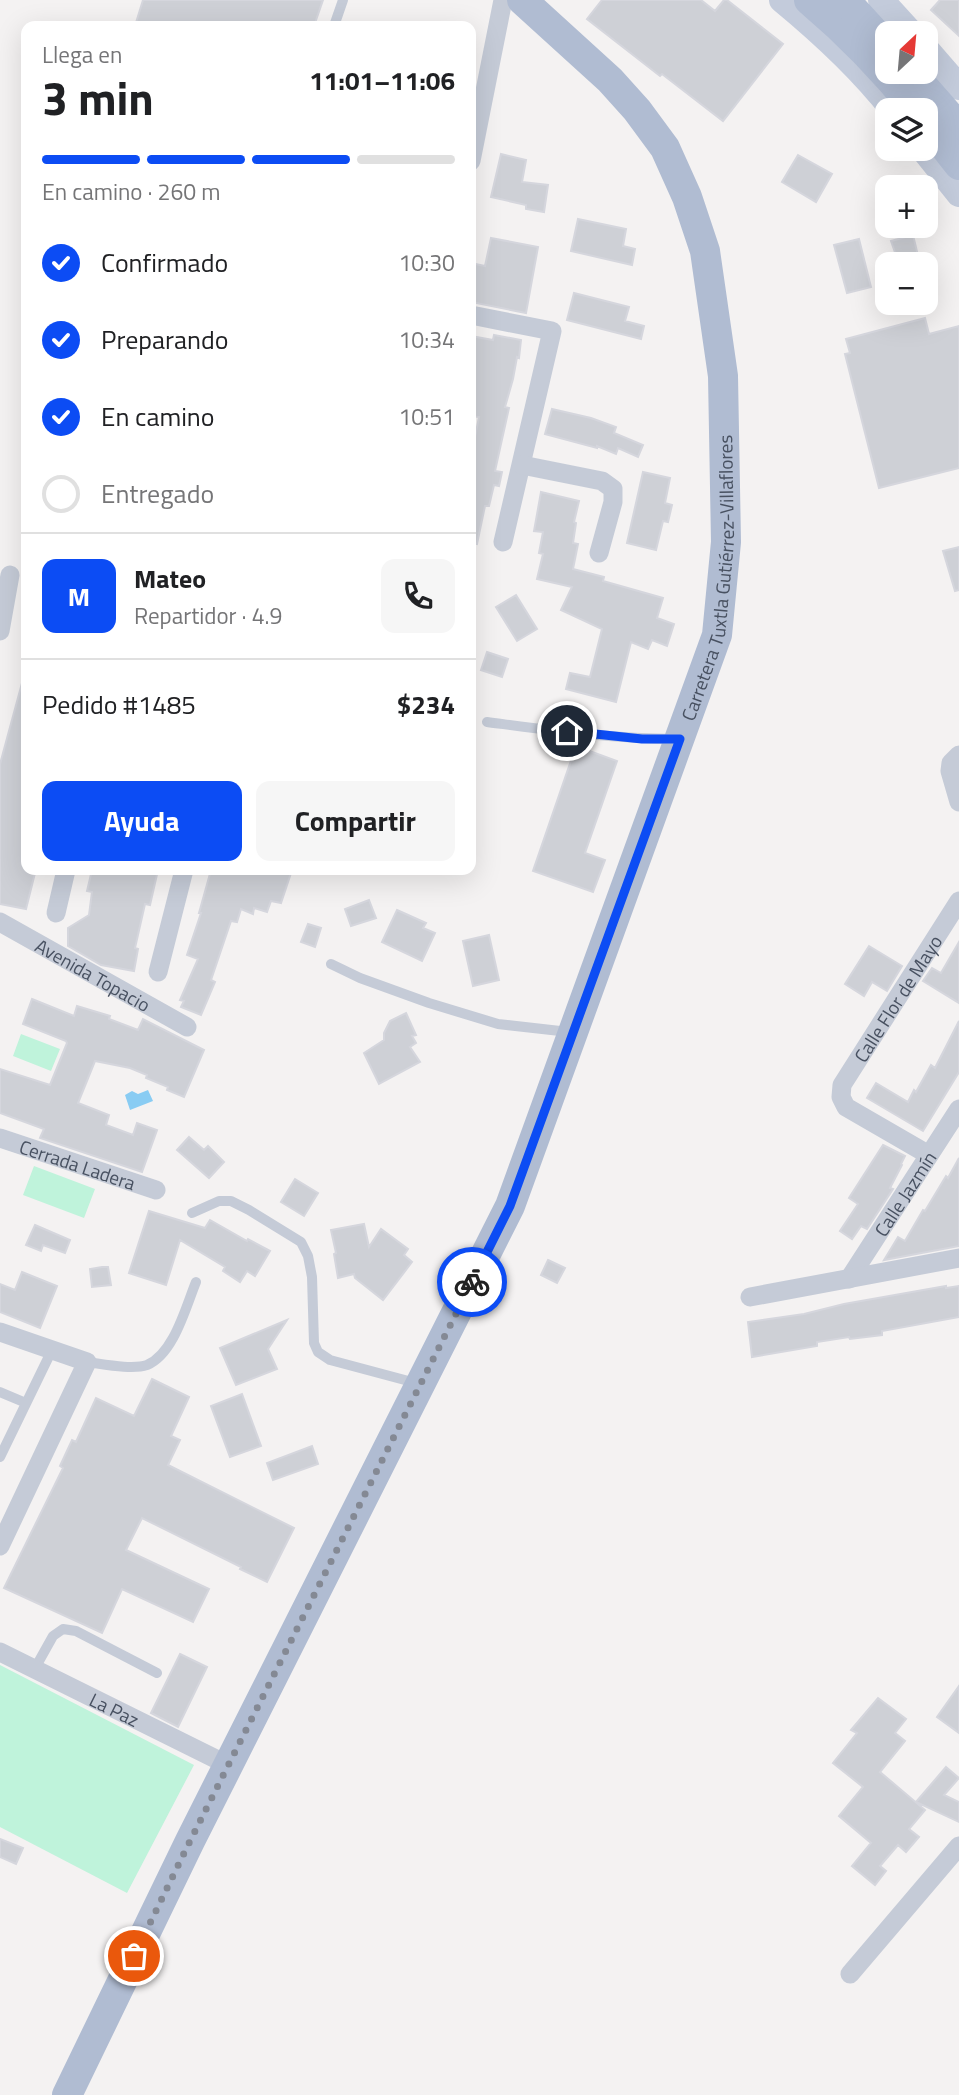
<!DOCTYPE html>
<html lang="es">
<head>
<meta charset="utf-8">
<style>
  :root { --surface:#fff; --page:#f6f6f6; --text:#202124; --muted:#757577; --line:#e0e0e0; --accent:#0c4cf4 }
  body { margin:0; font-family:"Titillium Web",sans-serif; background:var(--page); color:var(--text); height:100vh; display:flex; flex-direction:column; font-size:26px; white-space:nowrap }
  * { box-sizing:border-box; margin:0 }
  p { font-size:23px; color:var(--muted) }
  .icon { flex:none; width:38px; height:38px; fill:none; stroke:currentColor; stroke-width:2; stroke-linecap:round; stroke-linejoin:round }
  .map { position:relative; flex:1; overflow:hidden }
  .drawer { position:absolute; left:21px; top:21px; width:455px; height:854px; display:flex; flex-direction:column; background:var(--surface); border-radius:14px; box-shadow:0 7px 28px #0002 }
  .drawer>* { flex:none }
  .needle { width:46px; rotate:26deg }
  .controls { position:absolute; left:875px; top:21px; display:grid; gap:14px }
  .controls a { display:grid; place-items:center; width:63px; height:63px; border-radius:14px; background:var(--surface); box-shadow:0 7px 28px #0002; font-size:35px }
  .pin { position:absolute; display:grid; place-items:center; width:60px; height:60px; color:#fff; margin:-30px; border:4px solid #fff; border-radius:50%; box-shadow:0 2px 7px #0007 }
  .courier { position:absolute; display:grid; place-items:center; width:70px; height:70px; margin:-35px; border:5px solid #0c4cf4; border-radius:50%; background:#fff; color:#222; box-shadow:0 2px 9px #0007 }
  .headline em { font-style:normal; font-weight:700 }
  .headline div { display:flex; flex-direction:column-reverse }
  .headline { display:flex; align-items:center; justify-content:space-between; height:119px; padding:0 21px }
  h1 { font-size:46px; font-weight:700; line-height:52px }
  .bar { display:grid; grid-template-columns:repeat(4,1fr); gap:10px 7px; align-content:center; height:84px; padding:0 21px }
  .bar i { height:9px; border-radius:5px; background:var(--line) }
  .bar .on { background:var(--accent) }
  .bar p { grid-column:span 4 }
  .line { display:flex; align-items:center; gap:18px; padding:0 21px; border-top:2px solid var(--line) }
  .line div { flex:1 }
  .round { display:grid; place-items:center; flex:none; width:74px; height:74px; border-radius:14px; background:var(--page) }
  ol { padding:0 21px; list-style:none }
  li { display:flex; align-items:center; gap:21px; height:77px }
  li p { margin-inline-start:auto }
  li .icon { padding:7px; border-radius:50%; background:var(--accent); color:#fff; stroke-width:4 }
  li:last-child { color:var(--muted) }
  li i { width:38px; height:38px; border:4px solid var(--line); border-radius:50% }
  .primary-button { display:flex; gap:14px; margin-top:auto; padding:14px 21px }
  .primary-button a { flex:1; height:80px; border-radius:14px; background:var(--accent); color:#fff; font-size:28px; font-weight:700; line-height:80px; text-align:center }
  .primary-button a+a { background:var(--page); color:var(--text) }
  .map>svg:first-child { display:block }
  .green { fill:#bff3db }
  .water { fill:#89ccf3 }
  .building { fill:#ced0d6; stroke:#d5d6dd; stroke-width:2 }
  .lines { fill:none; stroke-linecap:round; stroke-linejoin:round }
  .lane { stroke:#c5cbd7; stroke-width:10 }
  .street { stroke:#c5cbd7; stroke-width:19 }
  .secondary { stroke:#c3cbdb; stroke-width:26 }
  .primary { stroke:#b0bcd2; stroke-width:30 }
  .done { stroke:#848994; stroke-width:7; stroke-dasharray:0 12.6 }
  .route { stroke:#0c4cf4; stroke-width:9 }
  .labels { text-anchor:middle; dominant-baseline:central; stroke-width:5; stroke-linejoin:round; paint-order:stroke }
  .street-label { font-size:19px; fill:#485161; stroke:#fff }
</style>
</head>
<body>
<div class="map">
<svg width="959" height="2095" viewBox="0 0 959 2095">
  <rect width="100%" height="100%" fill="#f4f2f2"/>
  <path class="green" d="M21,1034L60,1049L51,1071L13,1056Z
    M34,1166L95,1189L84,1218L23,1195Z
    M0,1665L194,1765L127,1893L0,1827Z"/>
  <path class="water" d="M148,1090L153,1101L130,1110L125,1095L132,1091L138,1094Z"/>
  <path class="building" d="M143,0H323L314,26H135Z
    M602,0H701L715,11L724,0H727L783,44L723,121L662,74L660,76L587,19Z
    M940,0H959V36L931,10Z
    M501,154L526,160L522,182L548,185L544,212L526,209V205L491,197Z
    M798,155L832,174L816,202L782,182Z
    M578,219L626,229L623,246L635,249L632,265L571,251Z
    M913,235L920,264H899L891,241Z
    M491,238L538,247L526,313L471,302V263L485,266Z
    M859,239L871,287L847,293L834,245Z
    M574,293L629,307L625,321L644,326L641,339L567,320Z
    M925,318L929,334L959,326V468L879,488L845,354L850,353L846,339Z
    M494,335L521,340L519,358L517,357L513,379L505,407L509,408L495,471L502,472L499,486L494,485L489,506H485L477,544L471,543V457L479,417L471,416V336L493,340Z
    M552,409L591,418L616,427L614,433L643,445L638,457L618,448L616,454L597,446V448L545,434Z
    M643,472L670,478L665,503L672,505L668,522L663,521L656,550L627,543Z
    M541,492L579,501L574,522L576,523L573,543L578,544L573,569L604,577L603,581L663,598L657,618L674,624L667,646L652,640L648,649L631,642L616,702L566,689L570,673L590,677L602,629L561,610L572,587L537,579L543,554L539,553L543,532L534,531Z
    M959,547V590L955,591L943,551Z
    M516,595L537,629L517,641L496,607Z
    M487,652L508,659L502,677L481,670Z
    M22,683H26V871L35,873L26,909L0,904V764Z
    M576,746L617,761L585,853L605,860L593,892L533,871Z
    M92,870H158L150,905L145,904L135,948L138,949L134,971L101,965L68,946V928L89,915L92,892L87,891Z
    M211,870H292L281,903L271,901L267,912L254,908L253,914L241,909L237,922L231,921L211,980L215,982L201,1015L181,1007L184,1001L180,1000L198,959L187,955L201,913H199Z
    M369,900L376,918L351,926L345,909Z
    M397,910L426,923L423,928L435,933L422,961L382,942Z
    M308,924L321,928L315,947L301,942Z
    M489,935L499,980L473,986L463,941Z
    M959,942V1003L923,981L932,968L941,973Z
    M869,946L902,966L887,991L872,982L864,996L845,984Z
    M32,999L74,1016L77,1006L110,1016L109,1019L138,1030L143,1019L204,1050L184,1097L167,1090L168,1087L146,1078L147,1075L130,1068L95,1061L78,1103L109,1115L106,1125L133,1135L137,1123L157,1130L142,1172L40,1138L44,1129L0,1113V1069L50,1085L67,1043L66,1041L23,1024Z
    M406,1013L416,1035L412,1036L416,1043L410,1047L420,1062L379,1084L364,1053L384,1040V1033L390,1021Z
    M959,1021V1072L923,1131L867,1098L876,1083L908,1102L914,1090L916,1092L931,1065L935,1068Z
    M189,1137L204,1150L208,1146L224,1162L209,1178L177,1150Z
    M883,1145L905,1156L901,1164L902,1165L890,1188L893,1189L867,1229L861,1226L852,1239L840,1231L858,1204L849,1198Z
    M959,1158V1246L884,1260L898,1237L905,1241L923,1210L925,1211L946,1176L948,1178Z
    M295,1179L318,1193L304,1216L281,1202Z
    M149,1211L205,1228L210,1220L247,1241L248,1239L270,1251L255,1276L247,1271L240,1282L223,1271L225,1267L180,1240L166,1285L129,1273Z
    M364,1224L369,1247L381,1229L408,1249L404,1255L412,1262L383,1300L355,1278L354,1274L338,1278L334,1254L336,1253L331,1230Z
    M35,1225L70,1240L65,1253L43,1245L41,1251L26,1245Z
    M548,1260L565,1268L557,1283L541,1275Z
    M102,1267H108L111,1285L92,1287L90,1269Z
    M22,1272L57,1286L40,1328L0,1312V1284L15,1290Z
    M946,1286V1288L959,1286V1317L882,1331V1335L850,1339L849,1337L817,1342V1346L752,1357L748,1322L804,1314L844,1304Z
    M287,1320L268,1349L277,1369L236,1385L220,1348Z
    M152,1379L189,1397L171,1436L180,1440L168,1465L294,1528L267,1582L240,1569L241,1567L142,1518L126,1550L209,1589L193,1622L122,1589L102,1633L4,1588L63,1468L60,1466L72,1440L76,1442L96,1398L134,1416Z
    M242,1394L261,1446L230,1457L211,1406Z
    M312,1446L318,1464L273,1480L267,1463Z
    M180,1654L207,1667L178,1727L151,1713Z
    M959,1686V1733L937,1717Z
    M878,1698L906,1719L895,1733L905,1741L880,1772L925,1810L909,1829L919,1837L906,1852L898,1845L880,1866L886,1871L875,1885L852,1866L871,1843L839,1816L863,1787L833,1763L857,1733L851,1730Z
    M946,1767L959,1778L944,1795L959,1802V1822L916,1802Z
    M0,1839L23,1848L16,1864L0,1857Z"/>
  <g class="lines">
    <path class="lane" d="M334,26L343,0
      M487,722C549,730 612,739 675,739
      M331,964L360,978L429,1003L498,1024L569,1032
      M192,1213L219,1201H231L249,1210L301,1242L308,1256L312,1277L314,1343L318,1352L330,1360L416,1383
      M87,1362C103,1364 132,1370 147,1365C174,1354 186,1306 196,1282
      M0,1392L26,1403
      M0,1457L52,1350
      M34,1670L53,1636L63,1629L76,1631L157,1673"/>
    <g class="street">
      <path d="M471,161L503,0"/>
      <path d="M471,315L552,331L503,542"/>
      <path d="M522,465L602,481L613,489V502L599,553"/>
      <path d="M0,631L10,575"/>
      <path d="M959,755L951,763L950,771L959,802"/>
      <path d="M56,913L66,870"/>
      <path id="s1" d="M0,922L187,1027"/>
      <path d="M158,972L184,870"/>
      <path id="s2" d="M0,1138L156,1190"/>
      <path id="s3" d="M929,1155L846,1107L841,1097L842,1085L959,901"/>
      <path id="s4" d="M849,1279L959,1109"/>
      <path d="M750,1297L959,1258"/>
      <path d="M0,1332L87,1362L0,1546"/>
      <path id="s5" d="M0,1652L228,1765"/>
      <path d="M850,1974L959,1846"/>
    </g>
    <path class="secondary" d="M782,0C822,33 861,69 893,110
      M881,0L911,33
      M926,49L959,87
      M923,149L959,194"/>
    <g class="primary">
      <path d="M809,0C848,33 884,70 916,110"/>
      <path d="M842,0L855,11L887,46"/>
      <path d="M911,72L959,127"/>
      <path d="M926,123L959,165"/>
      <path id="s6" d="M67,2095L190,1841L510,1206L717,635L726,542L723,376L705,251L687,197L665,148L637,110L610,80L522,0"/>
    </g>
  </g>
  <g class="lines">
    <path class="done" d="M134,1956L190,1841L472,1282"/>
    <path class="route" d="M472,1282L510,1206L680,739H642L567,731"/>
  </g>
  <g class="labels">
    <g class="street-label">
      <text stroke="none"><textPath href="#s6" startOffset="1656">Carretera Tuxtla Gutiérrez-Villaflores</textPath></text>
      <text stroke="none"><textPath href="#s1" startOffset="107">Avenida Topacio</textPath></text>
      <text stroke="none"><textPath href="#s3" startOffset="222">Calle Flor de Mayo</textPath></text>
      <text stroke="none"><textPath href="#s2" startOffset="82">Cerrada Ladera</textPath></text>
      <text stroke="none"><textPath href="#s4" startOffset="102">Calle Jazmín</textPath></text>
      <text stroke="none"><textPath href="#s5" startOffset="128">La Paz</textPath></text>
    </g>
  </g>
</svg>
<div class="controls">
<a><svg class="needle" viewBox="-14 -14 28 28"><path d="M0-13l5 13h-10z" fill="#e53935"/><path d="M0 13l5-13h-10z" fill="#757577"/></svg></a>
<a><svg class="icon" aria-label="layers" viewBox="0 0 24 24"><path d="M12 4l9 5-9 5-9-5zM3 14l9 5 9-5"/></svg></a>
<a>+</a>
<a>−</a>
</div>
<div class="pin" style="left:134px;top:1956px;background:#ea580c"><svg class="icon" aria-label="bag" viewBox="0 0 24 24"><path d="M5 8h14l-1 12H6zM9 8a3 3 0 0 1 6 0"/></svg></div>
<div class="pin" style="left:567px;top:731px;background:#1f2937"><svg class="icon" aria-label="home" viewBox="0 0 24 24"><path d="M3 11l9-7 9 7M6 9v11h12V9"/></svg></div>
<div class="courier" style="left:472px;top:1282px"><svg class="icon" aria-label="bike" viewBox="0 0 24 24"><circle cx="6" cy="16" r="4"/><circle cx="18" cy="16" r="4"/><path d="M6 16l4-8h5l3 8M10 8l3 8H6M13 5h3"/></svg></div>
<section class="drawer">
<div class="headline"><div><h1>3 min</h1><p>Llega en</p></div><em>11:01–11:06</em></div>
<div class="bar"><i class="on"></i><i class="on"></i><i class="on"></i><i></i><p>En camino · 260 m</p></div>
<ol>
<li><svg class="icon" aria-label="check" viewBox="0 0 24 24"><path d="M5 12l5 5 9-10"/></svg>Confirmado<p>10:30</p></li>
<li><svg class="icon" aria-label="check" viewBox="0 0 24 24"><path d="M5 12l5 5 9-10"/></svg>Preparando<p>10:34</p></li>
<li><svg class="icon" aria-label="check" viewBox="0 0 24 24"><path d="M5 12l5 5 9-10"/></svg>En camino<p>10:51</p></li>
<li><i></i>Entregado</li>
</ol>
<div class="line" style="height:126px"><b class="round" style="background:var(--accent);color:#fff">M</b><div><b>Mateo</b><p>Repartidor · 4.9</p></div><a class="round"><svg class="icon" aria-label="phone" viewBox="0 0 24 24"><path d="M5 4h4l2 5-3 2q2 4 5 5l2-3 5 2v4C11 20 4 13 5 4z"/></svg></a></div>
<div class="line" style="height:91px"><div>Pedido #1485</div><b>$234</b></div>
<div class="primary-button"><a>Ayuda</a><a>Compartir</a></div>
</section>
</div>
</body>
</html>
